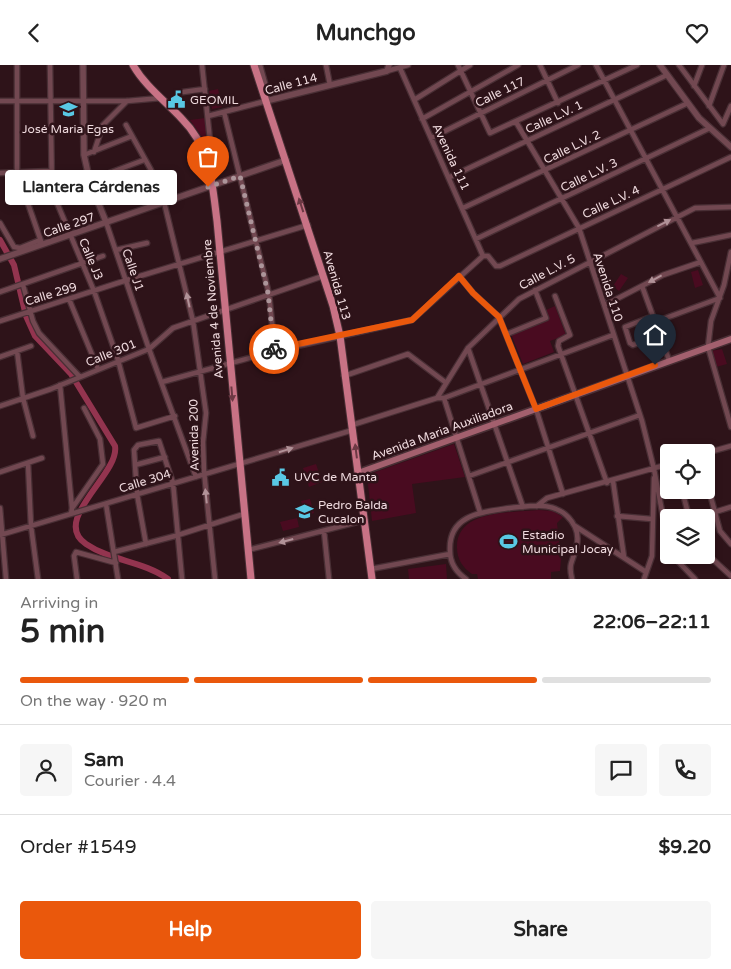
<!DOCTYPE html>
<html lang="en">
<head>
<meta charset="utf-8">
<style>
  :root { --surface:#fff; --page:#f6f6f6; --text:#222; --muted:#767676; --line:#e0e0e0; --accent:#ea580c }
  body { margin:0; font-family:"Varela Round",sans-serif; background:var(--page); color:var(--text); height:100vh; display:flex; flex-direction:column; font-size:19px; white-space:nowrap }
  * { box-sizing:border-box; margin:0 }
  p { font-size:16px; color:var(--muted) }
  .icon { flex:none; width:28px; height:28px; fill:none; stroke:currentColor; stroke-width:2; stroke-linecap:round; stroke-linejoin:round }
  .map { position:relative; height:514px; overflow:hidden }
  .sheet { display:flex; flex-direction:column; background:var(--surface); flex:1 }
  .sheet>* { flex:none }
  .buttons { position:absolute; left:660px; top:379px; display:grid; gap:10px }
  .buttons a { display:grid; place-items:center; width:55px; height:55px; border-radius:5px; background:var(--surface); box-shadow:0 2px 8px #0003; font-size:25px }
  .pin { position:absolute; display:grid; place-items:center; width:42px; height:42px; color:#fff; margin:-51px -21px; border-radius:50% 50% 50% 0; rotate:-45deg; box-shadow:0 0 5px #0007 }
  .pin .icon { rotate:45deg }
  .courier { position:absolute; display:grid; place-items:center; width:50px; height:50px; margin:-25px; border:4px solid #ea580c; border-radius:50%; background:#fff; color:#222; box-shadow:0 1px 6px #0007 }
  .bubble { position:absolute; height:35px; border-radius:5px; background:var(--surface); box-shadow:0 2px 8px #0003; font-size:16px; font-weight:700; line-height:35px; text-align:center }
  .summary em { font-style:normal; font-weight:700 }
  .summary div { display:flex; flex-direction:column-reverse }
  .summary { display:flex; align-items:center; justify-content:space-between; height:85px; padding:0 20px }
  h1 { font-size:32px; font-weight:700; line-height:38px }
  .bar { display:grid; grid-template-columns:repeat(4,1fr); gap:8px 5px; align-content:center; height:60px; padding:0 20px }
  .bar i { height:6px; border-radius:4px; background:var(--line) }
  .bar .on { background:var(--accent) }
  .bar p { grid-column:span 4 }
  .line { display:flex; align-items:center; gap:12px; padding:0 20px; border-top:1px solid var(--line) }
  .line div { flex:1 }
  .round { display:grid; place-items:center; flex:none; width:52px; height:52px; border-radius:5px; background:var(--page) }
  .cta { display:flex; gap:10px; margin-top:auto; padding:10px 20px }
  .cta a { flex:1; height:58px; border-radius:5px; background:var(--accent); color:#fff; font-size:20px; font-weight:700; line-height:58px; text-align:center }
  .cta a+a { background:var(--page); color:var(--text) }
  header { display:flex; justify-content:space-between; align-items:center; height:65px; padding:0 20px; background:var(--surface); font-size:22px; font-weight:700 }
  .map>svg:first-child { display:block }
  .green { fill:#490b20 }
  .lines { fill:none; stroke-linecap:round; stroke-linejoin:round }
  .river { stroke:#93344f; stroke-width:6 }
  .minor-casing { stroke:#492f35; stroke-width:7 }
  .tertiary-casing { stroke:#492f35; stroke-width:8 }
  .secondary-casing { stroke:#492f35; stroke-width:9 }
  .primary-casing { stroke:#492f35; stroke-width:9 }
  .minor { stroke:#724851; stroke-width:4.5 }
  .tertiary { stroke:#724851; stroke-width:5.5 }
  .secondary { stroke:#a3606e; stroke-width:6 }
  .primary { stroke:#c87285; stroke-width:7 }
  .oneway { fill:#6c3944 }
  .oneway2 { fill:#b19298 }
  .done { stroke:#ac959a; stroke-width:5; stroke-dasharray:0 9 }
  .route { stroke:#ea580c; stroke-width:6 }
  .labels { text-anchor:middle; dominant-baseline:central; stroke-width:5; stroke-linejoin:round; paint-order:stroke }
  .street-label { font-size:12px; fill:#f0dbdf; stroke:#2e1319 }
  .poi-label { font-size:12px; fill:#f0dbdf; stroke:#2e1319; text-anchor:start }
</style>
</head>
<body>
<header><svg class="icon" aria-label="back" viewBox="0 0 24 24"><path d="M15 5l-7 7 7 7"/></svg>Munchgo<svg class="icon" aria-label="heart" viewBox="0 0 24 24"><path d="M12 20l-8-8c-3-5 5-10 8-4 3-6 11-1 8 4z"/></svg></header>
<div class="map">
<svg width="731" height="514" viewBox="0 0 731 514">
  <rect width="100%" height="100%" fill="#2e1319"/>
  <path class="green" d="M218,24L222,42L212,44L209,26Z
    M205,53L209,82L190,55Z
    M698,205L703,220L695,223L691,207Z
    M621,209L628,213L619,226L613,221Z
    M555,241L566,270L550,276L554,287L523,299L511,269L549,254L546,245Z
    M722,284L727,299L716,302L711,286Z
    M454,379L465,412L412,419L416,448L372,456L367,410Z
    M316,399L322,417L309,422L303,403Z
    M310,434L314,448L305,451L301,436Z
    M539,445L553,446L563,452L557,458L561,495L560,506L551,507V514H478L477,509H472C463,503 457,494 457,483C456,444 512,448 539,445Z
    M297,453L299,462L283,466L280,457Z
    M446,499L447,514H409L408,504Z"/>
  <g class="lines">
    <path class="river" d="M0,175L14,200L26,251L35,271L71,309L115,381C120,409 50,455 86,479C111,496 143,496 168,514"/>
    <defs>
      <path id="minor" d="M17,0V107L42,179
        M50,0L52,126L94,226L118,295L136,363L175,351
        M202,0L210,75L209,97
        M326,0L330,20
        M458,0L490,68L637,0
        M540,0L558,38
        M596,0L720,233L655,257
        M679,0L723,59L731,41
        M400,3L483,191
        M387,6L408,0
        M694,21L702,0
        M183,27L205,24
        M414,35L470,0
        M0,36H127L161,33
        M709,41L724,0
        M224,47L269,229L275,286
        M208,51L266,36L268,29L260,0
        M422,54L518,0
        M516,57L579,163L642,356L654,404L669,483
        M126,60L151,105L164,137L193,256L206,348L203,377L204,406L215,514
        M431,73L578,0
        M94,87L103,60L127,36
        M84,90L132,71
        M0,108L50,106
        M450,112L667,10
        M72,122L144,95
        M463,143L688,38
        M106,157L149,284L196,412
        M0,158L14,182L20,183L40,175
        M476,174L710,63
        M692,178L731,170
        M116,185L147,178
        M731,187L724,220L711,256L708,282L731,362
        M483,191H488L496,201H500L731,92
        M459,211L473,228L499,252L536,344L563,429
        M23,220L33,256L39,268L80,312
        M642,221L669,295
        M0,227L103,191
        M555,231L570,270L559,276L558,281L607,418
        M69,234L98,304
        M605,240L663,210L701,197
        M648,253L625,262L630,278L633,280L661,270
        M0,256L127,215L308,160
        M507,269L546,253L535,225
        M468,283L523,442
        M17,286L23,333L33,371
        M0,292L31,281
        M344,311L408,289L445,317
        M162,317L275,286L412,255L483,191
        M60,320L72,443L71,449
        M437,333L468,283L519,234L695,143L731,142
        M444,333L480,447
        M0,341L51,324L149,284L173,263L323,211
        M352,360L437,333H444L613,270
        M706,388L731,381
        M28,398L31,461L38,514
        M135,400L165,392
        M0,407L42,393
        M469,411L640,350
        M706,414L720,466L731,479
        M613,416L624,492
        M682,425L689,452
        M106,439L118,514
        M537,441L547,433L669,399
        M73,442L103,399L100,374L84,343
        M0,443L6,514
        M617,451L652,454
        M706,457L715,447L731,442
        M575,461L646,507
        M324,466L329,514
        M0,470L353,365
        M146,479L137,429L134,385L138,380L159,376L173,418L182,514
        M248,485L365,455
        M114,487L175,471L244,449
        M706,488L731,511
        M672,490L695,514
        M371,504L450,489
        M77,514L74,491L76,487L116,498
        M466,514C456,507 450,498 450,486C448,449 483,447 510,443C524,442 543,438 556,444C564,447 571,454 575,462C581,475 575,486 571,499C570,503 571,510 572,514
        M644,514L652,491L654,413"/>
      <path id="tertiary" d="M83,0L84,90L90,117L106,157
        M660,0L699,53L731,82
        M266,36L387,6L389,0
        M0,194L286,95"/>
      <path id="secondary" d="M358,408L731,274"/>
      <path id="primary" d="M133,0C145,21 165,36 182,54C211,83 212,118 217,156L251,514
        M254,0L333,241L340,271L372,514"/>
    </defs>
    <use href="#minor" class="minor-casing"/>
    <use href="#tertiary" class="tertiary-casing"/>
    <use href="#secondary" class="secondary-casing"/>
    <use href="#primary" class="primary-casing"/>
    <use href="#minor" class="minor"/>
    <use href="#tertiary" class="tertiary"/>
    <use href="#secondary" class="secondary"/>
    <use href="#primary" class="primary"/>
  </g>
  <defs><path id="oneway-solid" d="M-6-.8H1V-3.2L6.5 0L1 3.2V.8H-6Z" transform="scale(1.25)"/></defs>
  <g class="oneway">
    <use href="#oneway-solid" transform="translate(301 140) rotate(-108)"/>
    <use href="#oneway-solid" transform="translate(232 329) rotate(85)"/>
    <use href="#oneway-solid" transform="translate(356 386) rotate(-97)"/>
  </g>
  <g class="oneway2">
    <use href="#oneway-solid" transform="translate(664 158) rotate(-27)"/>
    <use href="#oneway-solid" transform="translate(655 214) rotate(152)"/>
    <use href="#oneway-solid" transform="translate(188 235) rotate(-102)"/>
    <use href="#oneway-solid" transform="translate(286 385) rotate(-17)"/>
    <use href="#oneway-solid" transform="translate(206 431) rotate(-96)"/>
    <use href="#oneway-solid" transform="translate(286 476) rotate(165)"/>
  </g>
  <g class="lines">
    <path class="done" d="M208,122L240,111L268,228L274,284"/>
    <path class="route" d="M274,284L412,255L459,211L473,228L499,252L536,344L655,300"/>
  </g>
  <defs>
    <symbol id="civic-bare" viewBox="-9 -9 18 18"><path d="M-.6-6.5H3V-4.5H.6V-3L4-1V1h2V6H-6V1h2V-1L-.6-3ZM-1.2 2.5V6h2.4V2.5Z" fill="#59c8e4" stroke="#2e1319" stroke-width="2.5" paint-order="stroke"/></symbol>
    <symbol id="school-bare" viewBox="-9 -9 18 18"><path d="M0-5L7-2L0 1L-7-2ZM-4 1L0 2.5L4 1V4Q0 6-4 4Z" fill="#59c8e4" stroke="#2e1319" stroke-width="2.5" paint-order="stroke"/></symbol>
    <symbol id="stadium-bare" viewBox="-9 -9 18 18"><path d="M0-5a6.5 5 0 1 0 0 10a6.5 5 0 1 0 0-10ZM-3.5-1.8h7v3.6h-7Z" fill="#59c8e4" stroke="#2e1319" stroke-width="2.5" paint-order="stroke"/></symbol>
  </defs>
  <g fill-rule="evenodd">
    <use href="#civic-bare" x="164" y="22" width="25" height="25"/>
    <use href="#school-bare" x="56" y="32" width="25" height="25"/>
    <use href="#civic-bare" x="268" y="400" width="25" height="25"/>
    <use href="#school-bare" x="292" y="434" width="25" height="25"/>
    <use href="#stadium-bare" x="496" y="464" width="25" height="25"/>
  </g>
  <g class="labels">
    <g class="street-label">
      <text transform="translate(291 19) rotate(-15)">Calle 114</text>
      <text transform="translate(500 27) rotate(-26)">Calle 117</text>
      <text transform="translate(554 52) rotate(-25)">Calle L.V. 1</text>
      <text transform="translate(572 82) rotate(-26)">Calle L.V. 2</text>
      <text transform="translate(451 92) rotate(65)">Avenida 111</text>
      <text transform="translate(589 110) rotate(-26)">Calle L.V. 3</text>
      <text transform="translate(611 137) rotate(-25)">Calle L.V. 4</text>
      <text transform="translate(69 160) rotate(-19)">Calle 297</text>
      <text transform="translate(91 194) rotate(67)">Calle J3</text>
      <text transform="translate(133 205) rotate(71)">Calle J1</text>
      <text transform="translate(547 207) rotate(-28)">Calle L.V. 5</text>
      <text transform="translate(337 220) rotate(74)">Avenida 113</text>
      <text transform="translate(608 222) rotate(72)">Avenida 110</text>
      <text transform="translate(51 229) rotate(-17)">Calle 299</text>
      <text transform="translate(213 244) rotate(-95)">Avenida 4 de Noviembre</text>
      <text transform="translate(111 288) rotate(-22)">Calle 301</text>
      <text transform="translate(442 366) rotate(-20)">Avenida Maria Auxiliadora</text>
      <text transform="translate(194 370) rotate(-91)">Avenida 200</text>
      <text transform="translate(145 416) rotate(-17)">Calle 304</text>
    </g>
    <g class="poi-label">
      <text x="190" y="35">GEOMIL</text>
      <text x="68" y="64" text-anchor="middle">José Maria Egas</text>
      <text x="294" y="412">UVC de Manta</text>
      <text x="318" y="440">Pedro Balda<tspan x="318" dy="14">Cucalon</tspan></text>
      <text x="522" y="470">Estadio<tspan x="522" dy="14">Municipal Jocay</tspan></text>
    </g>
  </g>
</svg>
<div class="buttons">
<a><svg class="icon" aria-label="locate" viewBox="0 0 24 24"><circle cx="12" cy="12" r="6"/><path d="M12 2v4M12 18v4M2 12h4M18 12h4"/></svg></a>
<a><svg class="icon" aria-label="layers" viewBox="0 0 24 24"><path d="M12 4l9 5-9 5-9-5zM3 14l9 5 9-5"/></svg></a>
</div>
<div class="pin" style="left:208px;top:122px;background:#ea580c"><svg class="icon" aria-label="bag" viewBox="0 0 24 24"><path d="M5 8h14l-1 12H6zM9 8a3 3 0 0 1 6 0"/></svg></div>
<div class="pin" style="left:655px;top:300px;background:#1f2937"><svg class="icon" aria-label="home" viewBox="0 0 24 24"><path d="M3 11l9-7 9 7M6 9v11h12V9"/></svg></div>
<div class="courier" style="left:274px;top:284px"><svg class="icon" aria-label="bike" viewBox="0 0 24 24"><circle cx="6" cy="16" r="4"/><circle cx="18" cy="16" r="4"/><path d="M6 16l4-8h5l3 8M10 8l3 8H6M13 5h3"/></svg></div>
<div class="bubble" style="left:5px;top:105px;width:172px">Llantera Cárdenas</div>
</div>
<section class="sheet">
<div class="summary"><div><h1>5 min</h1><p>Arriving in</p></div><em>22:06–22:11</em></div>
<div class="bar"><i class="on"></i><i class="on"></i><i class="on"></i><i></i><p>On the way · 920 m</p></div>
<div class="line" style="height:90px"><a class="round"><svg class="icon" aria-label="person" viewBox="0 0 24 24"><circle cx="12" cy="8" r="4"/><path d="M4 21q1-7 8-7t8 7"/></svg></a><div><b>Sam</b><p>Courier · 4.4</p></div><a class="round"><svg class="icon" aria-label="chat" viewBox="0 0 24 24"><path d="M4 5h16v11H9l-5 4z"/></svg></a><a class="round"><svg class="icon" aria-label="phone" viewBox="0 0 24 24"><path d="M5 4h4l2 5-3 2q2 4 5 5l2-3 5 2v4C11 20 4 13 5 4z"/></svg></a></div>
<div class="line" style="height:65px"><div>Order #1549</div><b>$9.20</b></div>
<div class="cta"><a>Help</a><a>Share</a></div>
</section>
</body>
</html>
